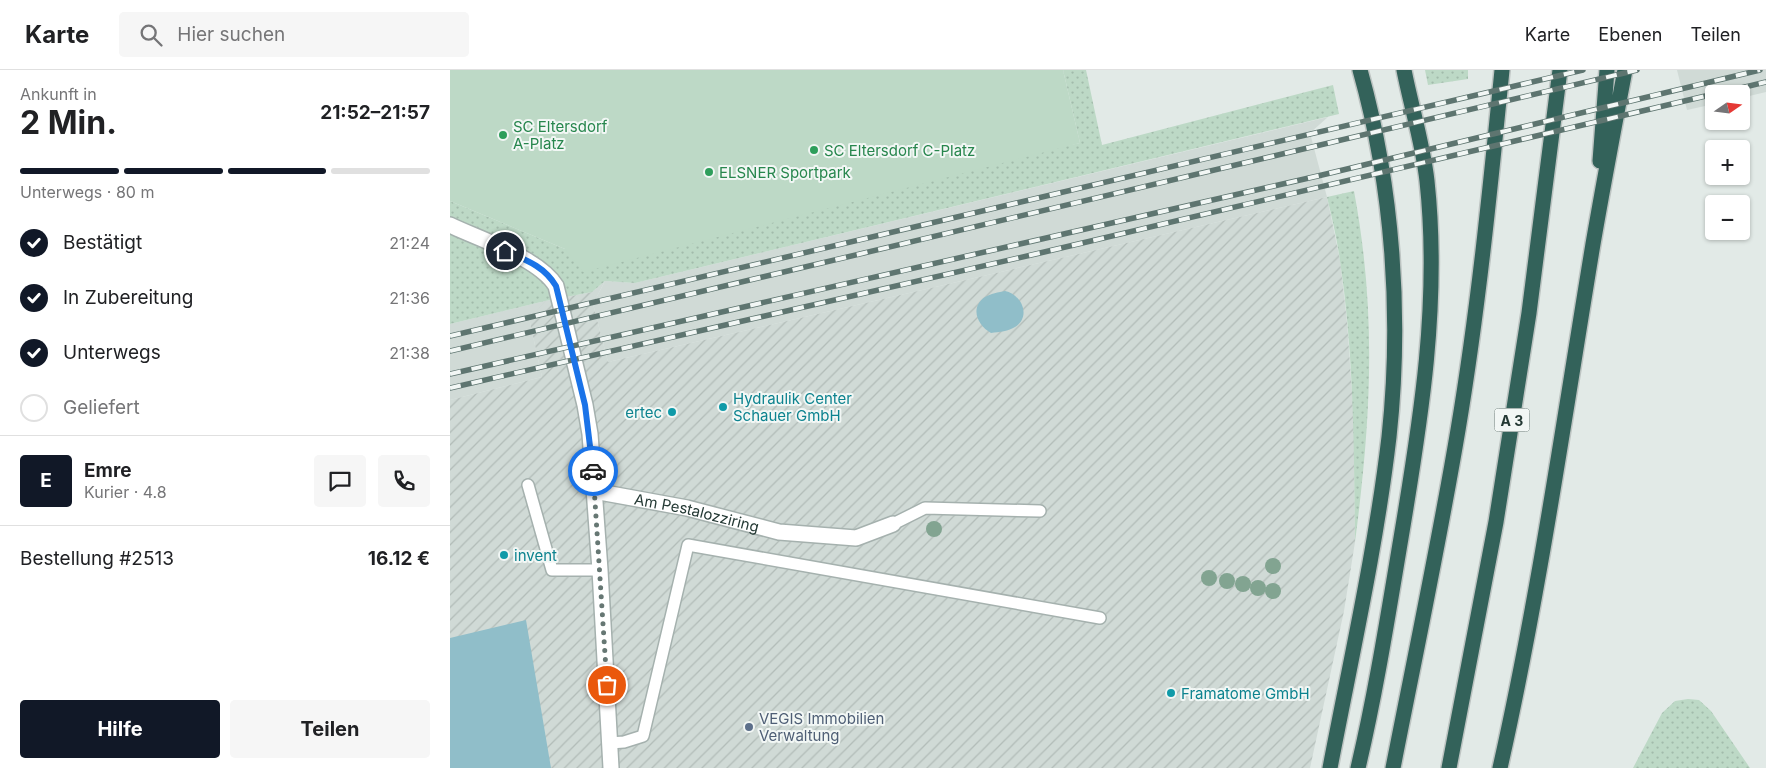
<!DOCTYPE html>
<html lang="de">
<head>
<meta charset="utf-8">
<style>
  :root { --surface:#fff; --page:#f6f6f6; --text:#202124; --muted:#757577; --line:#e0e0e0; --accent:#111827 }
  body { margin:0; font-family:Inter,sans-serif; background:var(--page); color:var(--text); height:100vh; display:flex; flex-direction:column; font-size:19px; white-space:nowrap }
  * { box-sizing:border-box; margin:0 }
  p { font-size:16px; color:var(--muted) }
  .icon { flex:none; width:28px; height:28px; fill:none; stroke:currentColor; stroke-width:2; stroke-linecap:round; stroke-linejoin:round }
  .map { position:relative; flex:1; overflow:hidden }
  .side { display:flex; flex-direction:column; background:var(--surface); width:450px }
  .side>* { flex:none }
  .needle { width:32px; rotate:76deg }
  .controls { position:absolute; left:1255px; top:15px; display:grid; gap:10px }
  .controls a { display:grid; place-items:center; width:45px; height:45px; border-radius:5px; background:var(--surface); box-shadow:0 1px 4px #0004; font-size:25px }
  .pin { position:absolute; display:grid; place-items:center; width:42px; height:42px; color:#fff; margin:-21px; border:2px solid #fff; border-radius:50%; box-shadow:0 1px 5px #0007 }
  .courier { position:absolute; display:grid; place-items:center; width:50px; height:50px; margin:-25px; border:4px solid #1a73e8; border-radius:50%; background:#fff; color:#222; box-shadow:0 1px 6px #0007 }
  .headline em { font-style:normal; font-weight:700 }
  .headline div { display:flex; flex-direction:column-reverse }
  .headline { display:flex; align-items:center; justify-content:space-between; height:85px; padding:0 20px }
  h1 { font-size:32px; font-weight:700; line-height:38px }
  .bar { display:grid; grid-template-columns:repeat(4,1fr); gap:8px 5px; align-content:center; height:60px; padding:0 20px }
  .bar i { height:6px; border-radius:4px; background:var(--line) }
  .bar .active { background:var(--accent) }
  .bar p { grid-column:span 4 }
  .line { display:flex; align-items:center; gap:12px; padding:0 20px; border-top:1px solid var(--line) }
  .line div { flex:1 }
  .round { display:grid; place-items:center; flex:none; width:52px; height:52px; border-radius:5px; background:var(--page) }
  ol { padding:0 20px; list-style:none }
  li { display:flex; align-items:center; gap:15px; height:55px }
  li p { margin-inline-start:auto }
  li .icon { padding:5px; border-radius:50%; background:var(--accent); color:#fff; stroke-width:4 }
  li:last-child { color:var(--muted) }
  li i { width:28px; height:28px; border:2px solid var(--line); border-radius:50% }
  .action { display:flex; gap:10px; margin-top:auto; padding:10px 20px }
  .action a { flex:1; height:58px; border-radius:5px; background:var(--accent); color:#fff; font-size:20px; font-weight:700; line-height:58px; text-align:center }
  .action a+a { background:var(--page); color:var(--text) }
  header { display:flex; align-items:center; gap:30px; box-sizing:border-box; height:70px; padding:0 25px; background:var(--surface); border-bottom:1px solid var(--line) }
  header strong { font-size:24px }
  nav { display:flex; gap:28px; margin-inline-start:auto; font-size:18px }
  .search { width:350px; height:45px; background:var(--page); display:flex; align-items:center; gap:12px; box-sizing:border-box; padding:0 18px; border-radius:5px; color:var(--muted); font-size:19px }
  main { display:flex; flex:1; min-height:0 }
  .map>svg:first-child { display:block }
  .built { fill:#d0dad6 }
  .industrial { fill:url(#industrial-furrows) }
  .green { fill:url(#green-dots) }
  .pitch { fill:#bdd9c6 }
  .water { fill:#90bec9 }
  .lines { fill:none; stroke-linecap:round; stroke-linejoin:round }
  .lane-casing { stroke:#a5b1ae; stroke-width:14 }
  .street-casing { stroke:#a5b1ae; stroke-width:18 }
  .highway-casing { stroke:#bdc4c2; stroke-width:18 }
  .lane { stroke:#fff; stroke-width:11 }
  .street { stroke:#fff; stroke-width:15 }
  .highway { stroke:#33625a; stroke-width:15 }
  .rail-casing { stroke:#5e7570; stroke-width:5.5 }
  .rail { stroke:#f2f7f5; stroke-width:4; stroke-dasharray:11; stroke-linecap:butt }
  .tree { fill:#82a491 }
  .done { stroke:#667773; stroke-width:5; stroke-dasharray:0 9 }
  .route { stroke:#1a73e8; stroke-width:6 }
  .leisure-dot { fill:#2e9e5b; stroke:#f2f7f5; stroke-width:2 }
  .culture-dot { fill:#0f9aa8; stroke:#f2f7f5; stroke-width:2 }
  .service-dot { fill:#5c6f8a; stroke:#f2f7f5; stroke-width:2 }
  .labels { text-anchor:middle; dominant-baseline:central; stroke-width:4; stroke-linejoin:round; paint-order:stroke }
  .shield { fill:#f2f7f5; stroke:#62726e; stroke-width:1 }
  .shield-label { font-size:14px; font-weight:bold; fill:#243934 }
  .leisure-label { font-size:15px; fill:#27864d; stroke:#f2f7f5; text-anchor:start }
  .culture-label { font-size:15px; fill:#0d838f; stroke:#f2f7f5; text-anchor:start }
  .street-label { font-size:15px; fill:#243934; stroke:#f2f7f5 }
  .service-label { font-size:15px; fill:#4e5e75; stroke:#f2f7f5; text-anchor:start }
</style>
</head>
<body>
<header>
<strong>Karte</strong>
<div class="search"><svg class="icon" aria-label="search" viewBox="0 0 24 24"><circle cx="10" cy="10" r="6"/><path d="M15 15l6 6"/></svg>Hier suchen</div>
<nav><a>Karte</a><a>Ebenen</a><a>Teilen</a></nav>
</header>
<main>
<section class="side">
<div class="headline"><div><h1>2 Min.</h1><p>Ankunft in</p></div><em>21:52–21:57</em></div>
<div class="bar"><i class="active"></i><i class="active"></i><i class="active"></i><i></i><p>Unterwegs · 80 m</p></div>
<ol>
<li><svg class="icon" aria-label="check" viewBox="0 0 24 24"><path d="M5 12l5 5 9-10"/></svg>Bestätigt<p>21:24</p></li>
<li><svg class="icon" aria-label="check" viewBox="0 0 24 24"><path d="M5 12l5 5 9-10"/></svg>In Zubereitung<p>21:36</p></li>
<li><svg class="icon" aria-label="check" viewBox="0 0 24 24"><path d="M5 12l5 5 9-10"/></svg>Unterwegs<p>21:38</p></li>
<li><i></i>Geliefert</li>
</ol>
<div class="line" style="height:90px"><b class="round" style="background:var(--accent);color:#fff">E</b><div><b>Emre</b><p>Kurier · 4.8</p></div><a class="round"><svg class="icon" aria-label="chat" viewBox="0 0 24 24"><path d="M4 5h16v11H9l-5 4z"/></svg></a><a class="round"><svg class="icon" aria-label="phone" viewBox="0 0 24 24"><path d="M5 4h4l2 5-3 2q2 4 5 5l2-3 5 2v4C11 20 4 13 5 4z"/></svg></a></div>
<div class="line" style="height:65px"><div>Bestellung #2513</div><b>16.12 €</b></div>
<div class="action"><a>Hilfe</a><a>Teilen</a></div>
</section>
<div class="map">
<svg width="1316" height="698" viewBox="0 0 1316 698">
  <defs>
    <pattern id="industrial-furrows" width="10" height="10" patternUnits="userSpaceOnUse" patternTransform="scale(1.25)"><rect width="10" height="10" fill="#d0dad6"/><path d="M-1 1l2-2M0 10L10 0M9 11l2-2" fill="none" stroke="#b2bcb8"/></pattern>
    <pattern id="green-dots" width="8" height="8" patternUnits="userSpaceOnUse" patternTransform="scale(1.25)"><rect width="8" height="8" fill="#bdd9c6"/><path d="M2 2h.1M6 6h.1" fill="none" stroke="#a2bbab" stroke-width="1.8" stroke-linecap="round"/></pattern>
  </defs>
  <rect width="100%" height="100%" fill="#e2eae7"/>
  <path class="built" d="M1227,0H1316V22L1291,28V24H1264V34L1237,40Z
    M878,47L860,63L877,127L158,292L143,234L155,211L185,213Z
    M95,231L79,248L92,307L0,330V254Z"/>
  <path class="industrial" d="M877,127L890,190L897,252L904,350L905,472L894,541L860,698H0V330L92,307L79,248L95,231L142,222L155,211L143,234L158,292Z"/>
  <path class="green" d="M613,0H636L652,75L883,15L889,44L185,213L155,211L142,222L95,231L0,254V131L115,179L630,73Z
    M975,0H1018V9L978,15Z
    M904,121C927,244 921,349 905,472C904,378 904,284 890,191C887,169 882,148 877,127Z
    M1238,629L1249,630L1261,641L1300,698H1183L1212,643L1225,631Z"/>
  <path class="pitch" d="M0,0H613L630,73L133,202L115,179L0,131Z"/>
  <path class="water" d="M555,221C571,224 582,246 565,257C559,261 549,262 541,263C528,256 519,238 535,227C540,224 549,222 555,221Z
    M76,550L101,698H0V568Z"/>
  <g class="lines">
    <defs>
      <path id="lane" d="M78,415L102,500H150
        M443,454L475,438L590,441
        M160,673L174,672L193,666L238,475L650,548"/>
      <g id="street">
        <path d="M0,155C31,170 89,188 106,216L135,335L140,364L150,500L161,698"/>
        <path id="s1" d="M144,421L237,438L329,462L406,468L443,454"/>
      </g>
      <path id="highway" d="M1150,91L1157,0
        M880,698C901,588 926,478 939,367C952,247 943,117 910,0
        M908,698C926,622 938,545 951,468C971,349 990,232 977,111C973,74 961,36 954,0
        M943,698C965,586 989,473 1008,360C1028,241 1040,121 1052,0
        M999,698L1046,452L1079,243L1110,0
        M1050,698C1089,525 1114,349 1143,174C1153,116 1164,58 1175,0"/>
    </defs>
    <use href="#lane" class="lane-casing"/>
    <use href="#street" class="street-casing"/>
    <use href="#highway" class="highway-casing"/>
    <use href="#lane" class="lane"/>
    <use href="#street" class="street"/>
    <use href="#highway" class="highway"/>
    <defs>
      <path id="rail" d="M1266,24L1316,12
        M0,266L1133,0
        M0,281L1187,0
        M0,304L872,105L1310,0
        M0,318L590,183L1264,24"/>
    </defs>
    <use href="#rail" class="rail-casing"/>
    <use href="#rail" class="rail"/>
  </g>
  <g class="tree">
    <circle cx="484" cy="459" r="8"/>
    <circle cx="823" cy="496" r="8"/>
    <circle cx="759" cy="508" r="8"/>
    <circle cx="777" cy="511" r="8"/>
    <circle cx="793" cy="514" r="8"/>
    <circle cx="808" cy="518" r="8"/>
    <circle cx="823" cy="521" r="8"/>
  </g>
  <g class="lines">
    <path class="done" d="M143,401L157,615"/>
    <path class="route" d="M55,181C76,190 94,196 106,216L135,335L143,401"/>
  </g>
  <g class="leisure-dot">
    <circle cx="53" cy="65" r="5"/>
    <circle cx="364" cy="80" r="5"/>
    <circle cx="259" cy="102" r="5"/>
  </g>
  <g class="culture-dot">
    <circle cx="273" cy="337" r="5"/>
    <circle cx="222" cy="342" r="5"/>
    <circle cx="54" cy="485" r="5"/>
    <circle cx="721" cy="623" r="5"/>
  </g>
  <circle class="service-dot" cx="299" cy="657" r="5"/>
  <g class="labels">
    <rect class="shield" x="1044.5" y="338.5" width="35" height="23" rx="4"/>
    <g class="shield-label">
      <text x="1062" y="350">A 3</text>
    </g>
    <g class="leisure-label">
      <text x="63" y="56">SC Eltersdorf<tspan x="63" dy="17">A-Platz</tspan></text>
      <text x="374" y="80">SC Eltersdorf C-Platz</text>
      <text x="269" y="102">ELSNER Sportpark</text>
    </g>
    <g class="culture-label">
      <text x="283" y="328">Hydraulik Center<tspan x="283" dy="17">Schauer GmbH</tspan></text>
      <text x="212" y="342" text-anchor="end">ertec</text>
      <text x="64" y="485">invent</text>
      <text x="731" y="623">Framatome GmbH</text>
    </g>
    <g class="street-label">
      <text stroke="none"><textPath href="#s1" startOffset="105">Am Pestalozziring</textPath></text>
    </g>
    <g class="service-label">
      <text x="309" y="648">VEGIS Immobilien<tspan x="309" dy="17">Verwaltung</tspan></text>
    </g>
  </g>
</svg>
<div class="controls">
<a><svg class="needle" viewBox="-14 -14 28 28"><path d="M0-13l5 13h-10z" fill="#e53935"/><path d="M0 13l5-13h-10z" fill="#757577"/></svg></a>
<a>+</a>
<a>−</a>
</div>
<div class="pin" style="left:157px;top:615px;background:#ea580c"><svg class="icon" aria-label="bag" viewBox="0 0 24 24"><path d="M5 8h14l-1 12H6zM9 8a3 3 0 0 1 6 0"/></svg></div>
<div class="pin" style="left:55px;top:181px;background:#1f2937"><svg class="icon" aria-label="home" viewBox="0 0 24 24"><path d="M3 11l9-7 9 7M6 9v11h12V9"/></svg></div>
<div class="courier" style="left:143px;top:401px"><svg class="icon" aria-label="car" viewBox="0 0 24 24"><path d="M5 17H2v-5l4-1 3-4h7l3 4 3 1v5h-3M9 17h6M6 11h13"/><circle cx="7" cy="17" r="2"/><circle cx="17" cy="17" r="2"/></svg></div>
</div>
</main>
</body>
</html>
